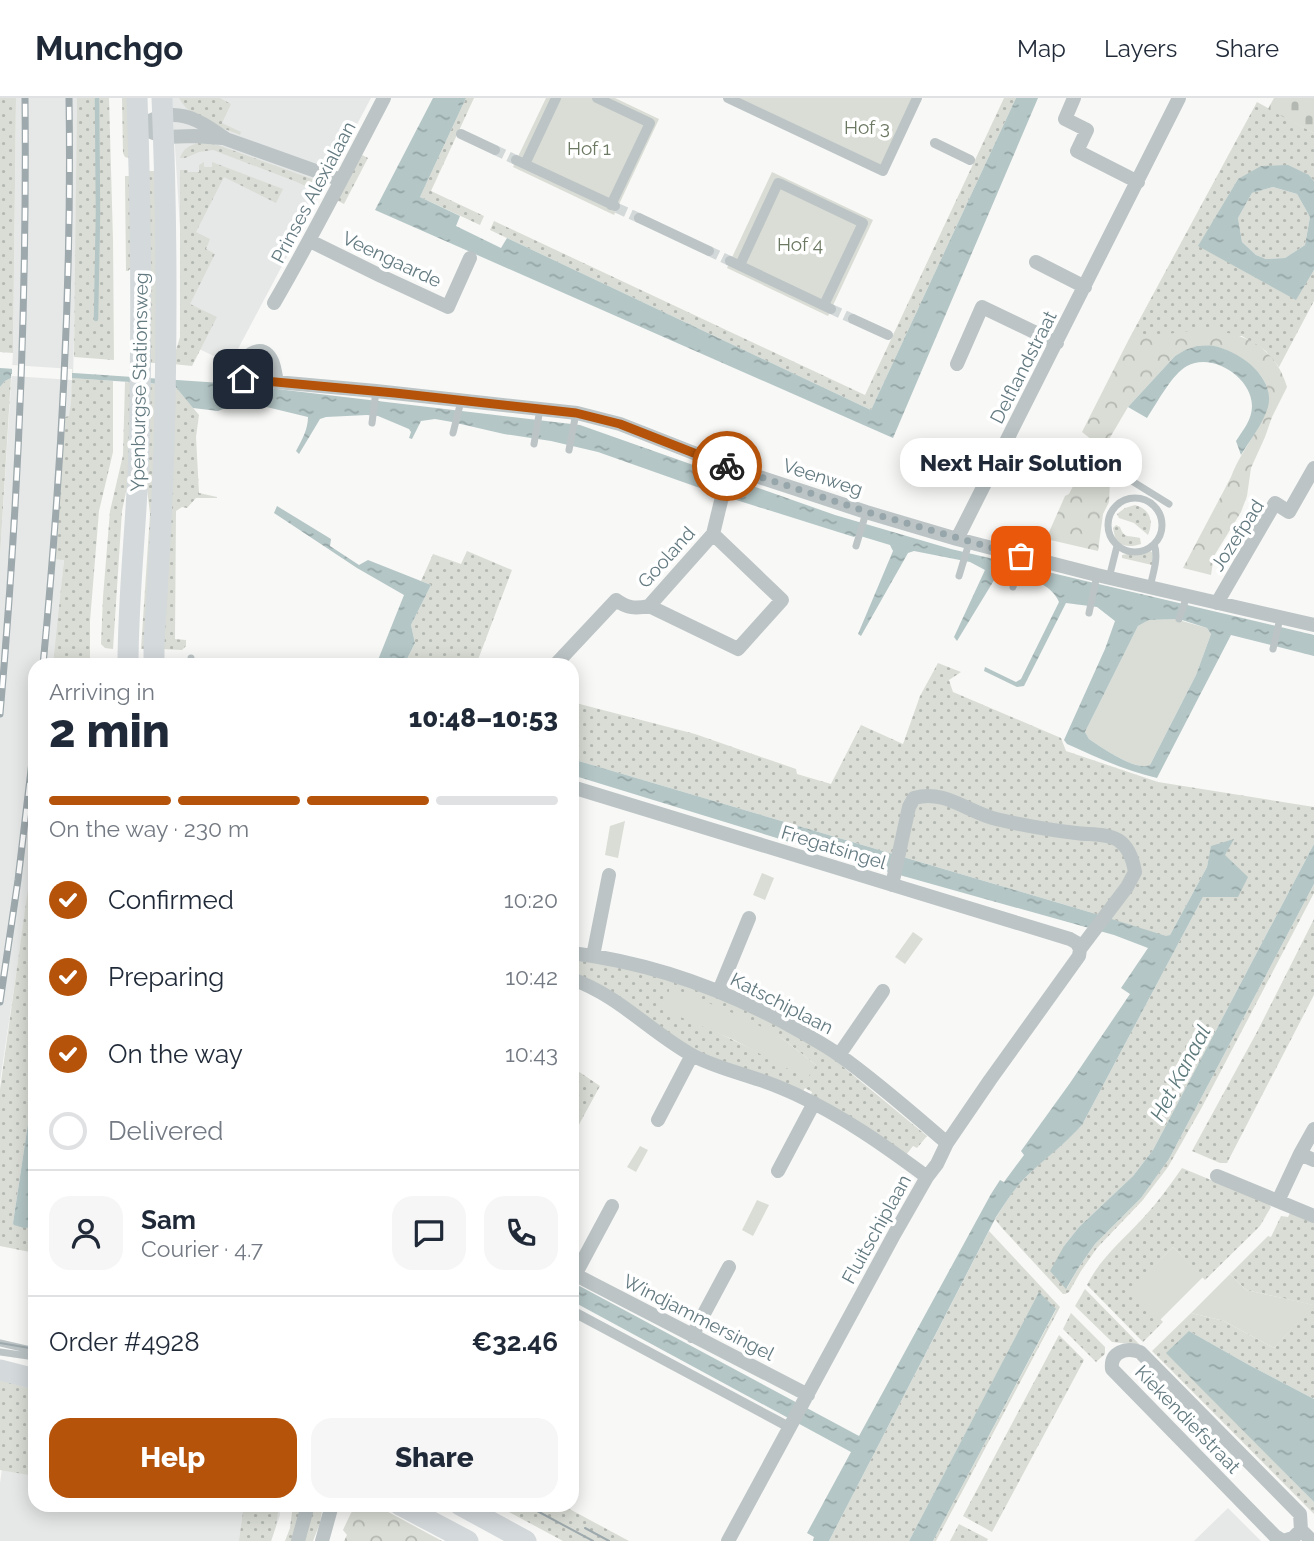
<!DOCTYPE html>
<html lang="en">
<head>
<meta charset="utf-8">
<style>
  :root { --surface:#fff; --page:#f6f6f7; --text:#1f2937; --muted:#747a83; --line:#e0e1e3; --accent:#b45309 }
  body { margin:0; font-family:Raleway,sans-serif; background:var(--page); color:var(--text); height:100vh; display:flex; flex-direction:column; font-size:26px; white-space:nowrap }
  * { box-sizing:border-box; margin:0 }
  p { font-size:23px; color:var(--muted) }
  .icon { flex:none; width:38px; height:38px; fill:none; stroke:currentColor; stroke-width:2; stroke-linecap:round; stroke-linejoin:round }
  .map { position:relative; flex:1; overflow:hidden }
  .panel { position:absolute; left:28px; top:560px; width:551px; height:854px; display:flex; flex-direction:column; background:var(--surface); border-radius:21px; box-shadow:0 4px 18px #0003 }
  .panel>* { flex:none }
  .pin { position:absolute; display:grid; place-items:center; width:60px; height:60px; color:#fff; margin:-30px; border-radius:14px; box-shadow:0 4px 10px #0006 }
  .courier { position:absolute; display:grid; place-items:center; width:70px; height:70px; margin:-35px; border:5px solid #b45309; border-radius:50%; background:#fff; color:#222; box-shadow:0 2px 9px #0007 }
  .bubble { position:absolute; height:49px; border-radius:21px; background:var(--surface); box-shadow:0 4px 18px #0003; font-size:23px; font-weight:800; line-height:49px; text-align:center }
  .overview em { font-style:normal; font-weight:800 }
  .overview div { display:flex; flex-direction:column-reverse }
  .overview { display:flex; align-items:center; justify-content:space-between; height:119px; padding:0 21px }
  h1 { font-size:46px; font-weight:800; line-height:52px }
  .bar { display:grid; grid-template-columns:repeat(4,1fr); gap:10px 7px; align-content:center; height:84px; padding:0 21px }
  .bar i { height:9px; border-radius:5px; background:var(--line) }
  .bar .selected { background:var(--accent) }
  .bar p { grid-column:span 4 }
  .line { display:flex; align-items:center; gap:18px; padding:0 21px; border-top:2px solid var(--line) }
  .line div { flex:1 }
  .round { display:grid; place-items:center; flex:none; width:74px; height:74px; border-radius:21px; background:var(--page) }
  ol { padding:0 21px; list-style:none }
  li { display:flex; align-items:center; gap:21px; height:77px }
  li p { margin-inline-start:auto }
  li .icon { padding:7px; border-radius:50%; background:var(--accent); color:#fff; stroke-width:4 }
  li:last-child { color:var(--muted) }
  li i { width:38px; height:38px; border:4px solid var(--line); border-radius:50% }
  .button { display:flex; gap:14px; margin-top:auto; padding:14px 21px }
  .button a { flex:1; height:80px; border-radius:21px; background:var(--accent); color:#fff; font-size:28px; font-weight:800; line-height:80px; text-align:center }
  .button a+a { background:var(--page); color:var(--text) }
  header { display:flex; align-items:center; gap:42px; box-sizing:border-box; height:98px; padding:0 35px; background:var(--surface); border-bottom:2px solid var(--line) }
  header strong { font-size:33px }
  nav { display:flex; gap:38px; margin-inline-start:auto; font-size:24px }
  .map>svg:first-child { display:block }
  .built { fill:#e6e8e7 }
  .grass { fill:url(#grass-dots); fill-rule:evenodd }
  .forest { fill:url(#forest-crowns) }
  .cemetery { fill:url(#cemetery-stones) }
  .green { fill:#daddd5 }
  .water { fill:url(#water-ripples); fill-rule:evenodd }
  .pier { fill:#f8f8f6 }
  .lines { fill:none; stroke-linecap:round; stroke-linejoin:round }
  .stream { stroke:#b4c6c6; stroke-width:4.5 }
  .pedestrian-tunnel { stroke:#d3d8d9; stroke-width:10; stroke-dasharray:10 5; stroke-linecap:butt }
  .service { stroke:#bcc4c6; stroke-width:7 }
  .pedestrian { stroke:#bcc4c6; stroke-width:10 }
  .minor { stroke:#bcc4c6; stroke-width:14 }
  .secondary { stroke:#d4d9dc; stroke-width:21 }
  .tram { stroke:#9ea9ad; stroke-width:2 }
  .rail-casing { stroke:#9ea9ad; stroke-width:7 }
  .rail { stroke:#fff; stroke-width:4.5; stroke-dasharray:13; stroke-linecap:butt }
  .done { stroke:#97a6aa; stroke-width:7; stroke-dasharray:0 12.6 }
  .route { stroke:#b45309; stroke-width:9 }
  .labels { text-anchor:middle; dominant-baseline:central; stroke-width:7; stroke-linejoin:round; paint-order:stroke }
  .park-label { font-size:19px; fill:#6c7962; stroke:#fff }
  .street-label { font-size:19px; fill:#637a81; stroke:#fff }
  .water-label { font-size:21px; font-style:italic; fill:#5e7a7c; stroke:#fff }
</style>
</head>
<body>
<header>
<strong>Munchgo</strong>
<nav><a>Map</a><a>Layers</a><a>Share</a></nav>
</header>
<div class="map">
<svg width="1314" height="1443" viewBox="0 0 1314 1443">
  <defs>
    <pattern id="grass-dots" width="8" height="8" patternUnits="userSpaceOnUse" patternTransform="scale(1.75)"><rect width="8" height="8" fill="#daddd5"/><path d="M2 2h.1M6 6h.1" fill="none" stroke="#b4b8b2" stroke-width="1.8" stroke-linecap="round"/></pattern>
    <pattern id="forest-crowns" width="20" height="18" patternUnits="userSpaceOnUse" patternTransform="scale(1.75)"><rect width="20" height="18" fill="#daddd5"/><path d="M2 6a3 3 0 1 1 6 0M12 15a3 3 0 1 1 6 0" fill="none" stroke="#b4b8b2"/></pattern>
    <pattern id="cemetery-stones" width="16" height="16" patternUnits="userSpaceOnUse" patternTransform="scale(1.75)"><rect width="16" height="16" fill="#daddd5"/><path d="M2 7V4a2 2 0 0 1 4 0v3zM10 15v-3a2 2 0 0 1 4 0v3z" fill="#b4b8b2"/></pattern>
    <pattern id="water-ripples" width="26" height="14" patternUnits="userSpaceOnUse" patternTransform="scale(1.75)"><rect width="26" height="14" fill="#b4c6c6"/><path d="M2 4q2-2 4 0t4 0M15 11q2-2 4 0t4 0" fill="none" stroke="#96a6a6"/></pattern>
  </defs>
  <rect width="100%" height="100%" fill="#f8f8f6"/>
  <path class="built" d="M16,0H77L76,169L73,280L62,419L55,460L64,461L55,567H35V748L0,984V458L13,255Z
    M172,0H371L230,266L187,245Z
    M14,1290L35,1295V1407H279L280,1417L271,1443H0V1385Z
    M1228,1410L1261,1443H1194Z"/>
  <path class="grass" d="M0,0H16L13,255L0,254Z
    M77,0H109L113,142L114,262L74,259Z
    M122,0H130L132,61L125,59L123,55Z
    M179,0H220L231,6L222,25L241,34L240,37C219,28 190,21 179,0Z
    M466,0H474L431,93L484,118L480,127L420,99Z
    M1004,0H1016L871,312L490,132L494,123L865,297Z
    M1257,4L1314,35V83L1309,77L1238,81L1199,147L1296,201L1314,172V203L1279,269L1266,253L1242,238L1129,241Z
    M199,45L218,47L315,82L321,88L322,95H320L297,84L213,52L199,54L185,60H180C183,51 189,47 199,45Z
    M360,56L368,60L344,106L336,102Z
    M204,64V69H212V64L283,91L276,105L224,79L196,134L210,141L206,151L215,156L190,206L217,219L192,268L173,266V262L180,239V72H188V74H199V67Z
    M147,73H158L159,265H147Z
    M125,78H133L134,167L128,173H126Z
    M1273,89L1297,96L1310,119L1305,147L1285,160L1266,161L1256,157L1242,144L1238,120L1252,95Z
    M11,280L0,458V289L5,283Z
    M72,280L113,283V354L99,413L90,523V567H53L64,462L55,461L65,319L69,318L71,304Z
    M125,284L134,285L130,375L122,413L113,551L105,550L101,546L103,499L110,413L123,357Z
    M147,286H159L146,551H141L150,416L146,382Z
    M174,287L199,317L196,339L199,395L217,399V400H196L187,410L182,409L176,413L175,541L186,542V548L182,552L161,551Z
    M1135,407C1150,411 1154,423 1148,437L1134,425L1119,420L1117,416L1125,410Z
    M1116,427L1120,429C1124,441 1129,437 1140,440L1141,446C1132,449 1125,449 1116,444L1113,430Z
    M1149,452L1153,455L1152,467L1122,460V457Z
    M467,453L512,472L476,567H404L415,545L411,527L431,487L421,483L433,456L461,466Z
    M938,565L961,574L949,582L953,594L1061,640L1066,653L1158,684L1314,709V746L1153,1052L1133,1078L1079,1129L1064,1148L1067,1190L1079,1169L1095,1146L1141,1100L1169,1061L1314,786V795L1202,1009L1168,1069L1142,1103L1097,1150L1081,1173L1069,1194L1065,1196H1063L1002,1130L995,1121C1005,1105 1015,1089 1029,1076C1046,1059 1066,1045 1082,1027L1203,799L1211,749L1207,769L1170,837L1166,839L1096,816L572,661V604L695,636L796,671L797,676L831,686L861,627L903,646L920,598Z
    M35,741V979L13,1125L33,1130L35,1129V1155L0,1148V991Z
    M1314,821V897L1227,1065H1220L1192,1053L1257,934Z
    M572,859L598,863L678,884L752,912L830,958L927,1038L917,1050L913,1048L906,1057L810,999L812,994L805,990L802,995L692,952L572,877ZM670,890L783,941L816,967L768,959L700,926L665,912Z
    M572,969L600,988L576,1032L572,1019Z
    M1182,1070L1269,1106L1271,1109L1260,1128L1205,1182L1173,1149L1131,1191L1163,1224L1143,1244L1087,1187C1101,1159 1124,1141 1144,1119C1158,1104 1170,1087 1182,1070Z
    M1290,1115L1314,1125V1301L1249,1267L1189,1233L1263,1352L1314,1404V1416L1152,1253L1191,1215L1224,1223L1274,1250L1313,1207L1246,1192L1230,1176L1268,1138L1271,1139L1281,1118L1288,1119Z
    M989,1133L1060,1209L936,1443H933L1056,1212L1039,1195L909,1443H829Z
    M1085,1191L1140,1247L1112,1244L1075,1208Z
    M1071,1215L1105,1249V1256L1096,1264L1063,1231Z
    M1059,1237L1084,1262L992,1434L963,1418Z
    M0,1282L35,1292V1378L0,1372Z
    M223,1407H279L276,1428L271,1443H239L243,1414Z
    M293,1407H304L293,1443H285L290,1430Z
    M315,1407H323L320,1425L313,1443H303Z
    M496,1407H562L629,1443H563Z
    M959,1426L988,1441L987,1443H950Z"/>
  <path class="forest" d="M1197,232C1238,232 1274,245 1287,289L1272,319L1265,339L1251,370L1247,398L1241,414L1214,458L1211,477L1183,470L1231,379C1250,329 1304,295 1232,255C1213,244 1194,246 1175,258L1128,309L1108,343L1127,355L1125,361L1112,358L1082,334L1129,241Z
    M1075,355L1099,370L1110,383L1109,404L1103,416L1098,453L1046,441L1065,398L1069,396L1075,384L1067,378Z
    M358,1407H373L379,1409L442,1443H344L347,1437L343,1432L351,1415Z"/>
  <path class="cemetery" d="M1274,0H1314V35L1268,11Z"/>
  <path class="green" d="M546,0H615L659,21L614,117L513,69Z
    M739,0H913L881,67Z
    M772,74L873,122L828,218L727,170Z
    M1175,521L1207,530L1211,536L1196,577L1150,667C1134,673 1103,650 1089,641L1085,634L1138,528L1149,522Z
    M625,723L618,760L605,757L610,728Z
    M762,775L774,780L765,802L753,797Z
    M913,834L923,841L905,866L895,859Z
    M670,889L747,921L783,941L816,967L807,981L734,942L664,912Z
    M640,1048L648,1052L636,1074L627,1069Z
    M757,1102L769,1107L753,1138L742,1132Z
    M1173,1149L1203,1179L1160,1222L1130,1191Z
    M1230,1176L1246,1192L1314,1207L1274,1250L1224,1223L1191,1215Z"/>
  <path class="water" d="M433,0H466L420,99L460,118L456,128L501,150L507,140L871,312L1016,0H1038L893,340L375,112Z
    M1288,67L1309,77L1314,83V172L1296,202L1198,148L1238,81L1261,68ZM1273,89L1297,96L1310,119L1305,147L1285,160L1266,161L1256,157L1242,144L1238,120L1252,95Z
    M1197,248C1203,248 1208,247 1214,248C1239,253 1276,279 1268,309C1263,326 1250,342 1241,357L1236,343C1243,332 1252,322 1252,308C1252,280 1213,254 1187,268C1172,276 1157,305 1147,320L1128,309L1175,258L1185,252Z
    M0,270L236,286L580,327L835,417L951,451L1314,537V558L1231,537L1157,680C1126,673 1096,659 1067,646L1064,642L1105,551L1115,523L1097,509L1066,505L1024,588L1017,589L984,573L985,569L1016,584L1021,581L1059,504C1050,482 1017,476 996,479L957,543L954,539L985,472L970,464L914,453L908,455L861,538L858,536L893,453L890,447L857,437L854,439L714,395L598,354L551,343L504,336L452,324L435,321L421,323L412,341L409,340L411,334L409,331L378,318L367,317L326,319L320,321L299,356L296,353C302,342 308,331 308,319L246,304H240L218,313L193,310L174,287L11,276V280L5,283L0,289ZM1179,521L1207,530L1211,536L1196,577L1150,667C1134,673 1103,650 1089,641L1085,634L1138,528L1149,522Z
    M277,408L331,441L330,448L359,467L368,462L431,487L411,527L415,545L404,567H376L404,497L357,470L274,415Z
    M572,661L1096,816L1166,838L1170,837L1207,769L1211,748L1234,741L1225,757L1248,779L1238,799H1203L1082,1027C1066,1045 1047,1059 1029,1076C1016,1088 1006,1104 996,1119L829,1443H813L814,1439L807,1435L851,1354L572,1203V1184L859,1338L991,1096L1000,1082L1004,1084L1024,1057L1021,1053L1070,985L1130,896L1121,890L1148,850L1114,837L871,769L572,677Z
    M1314,746V786L1169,1061L1141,1100L1095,1146L1079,1169L1066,1191L1050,1173L1064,1148L1079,1129L1133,1078L1153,1052Z
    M35,979V1129L24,1130L14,1127L13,1125Z
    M1039,1194L1056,1211L933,1443H909Z
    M1189,1233L1249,1267L1314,1301V1404L1166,1255Z"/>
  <path class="pier" d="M12,267L72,271V282L12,278Z"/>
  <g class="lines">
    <path class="stream" d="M96,221L98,116L97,0"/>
    <path class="pedestrian-tunnel" d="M495,52L516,62
      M617,110L639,120
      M709,153L730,163
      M831,211L853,221"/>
    <path class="service" d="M372,325L376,293
      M453,335L461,303
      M534,346L540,311
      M569,352L576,315
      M1085,354L1169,406
      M1108 427a27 27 0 1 1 54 0a27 27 0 1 1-54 0Z
      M856,448L866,415
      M959,478L969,445
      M1109,480L1117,448
      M1013,489L1021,458
      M1150,489C1153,475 1159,459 1154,446
      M1089,515L1097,477
      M1179,521L1187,498
      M1273,551L1280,520
      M191,567V560
      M0,1245L35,1253
      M0,1254L35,1259"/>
    <path class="pedestrian" d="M597,0L650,25L611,107
      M728,0L883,73L917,0
      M461,36L495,52
      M935,45L970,62
      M516,62L615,108
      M525,66L556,0
      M639,120L709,153
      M730,163L831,211
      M740,167L778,85L781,86L863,125L824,207
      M853,221L888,237
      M572,1213L789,1329"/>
    <path class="minor" d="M1074,0L1065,21L1087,32L1077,53L1138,84
      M138,29C146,25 155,19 164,18C187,13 208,28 226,41L341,82
      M138,29L164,39L194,38L222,40
      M310,143L381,178L448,209L470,160
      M1036,164L1085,189
      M274,205C313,138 348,69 384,0
      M957,266L982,209L1057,245
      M277,284C275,275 274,263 268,257C260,249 248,255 245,264C243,269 243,276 243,281L376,293L577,315L620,326L732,370L866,414L957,441L1097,477L1314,527
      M957,441L1179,0
      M1217,505L1275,405L1289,414L1314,370
      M649,508L738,551L782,502L713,436
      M555,567L616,502C627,510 635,511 649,508L713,436L721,403L732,370
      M572,689L1070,841L1077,845L1080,851
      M572,855C653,865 732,894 803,935C815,942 828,949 839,957C877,984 912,1015 947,1045
      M593,858L609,777
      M572,881C619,898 648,932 690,956C711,968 737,974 760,982C772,986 784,991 795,996C843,1018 885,1048 927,1079
      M719,893L749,820
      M839,957L883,893
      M658,1022L692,957
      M1300,1056L1314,1062
      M778,1073L814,1005
      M1217,1078L1314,1118
      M1278,1103L1300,1056L1314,1031
      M572,1175L808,1297
      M575,1177L612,1108
      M692,1238L729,1169
      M1301,1432L1293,1440L1283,1443L1275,1438L1112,1271C1110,1254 1126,1249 1140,1254L1300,1416L1301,1432L1312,1443
      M298,1443L308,1407
      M322,1443L332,1407
      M728,1443L895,1135L927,1079L937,1066L947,1045L990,982L1079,858L1080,851L1127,789L1135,774C1133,762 1129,749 1118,742C1106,735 1089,737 1076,735C1049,732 1022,727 996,721C967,714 945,691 914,700L909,709L892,787"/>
    <path class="secondary" d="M128,567C128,494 137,422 139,350C142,233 141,117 137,0
      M154,567V546C158,481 162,415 164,350C167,233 167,117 162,0
      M0,1272L35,1281
      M400,1407L468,1443
      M460,1407L526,1443"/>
    <path class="tram" d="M0,1245L35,1251
      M526,1407L593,1443
      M585,1430L609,1443"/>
    <defs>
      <path id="rail" d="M43,567C61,379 72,189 69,0
        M0,616C18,411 27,206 25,0
        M0,904L18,782L35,638"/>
    </defs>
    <use href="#rail" class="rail-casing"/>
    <use href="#rail" class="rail"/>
  </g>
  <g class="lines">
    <path class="done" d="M727,368L871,415L1021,458"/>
    <path class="route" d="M243,281L395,295L576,315L620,326L727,368"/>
  </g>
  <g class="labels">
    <g class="park-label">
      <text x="867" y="29">Hof 3</text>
      <text x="589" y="50">Hof 1</text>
      <text x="800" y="146">Hof 4</text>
    </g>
    <g class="street-label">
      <text transform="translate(313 94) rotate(-62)">Prinses Alexialaan</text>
      <text transform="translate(392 161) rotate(25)">Veengaarde</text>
      <text transform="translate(1023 269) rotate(-63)">Delflandstraat</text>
      <text transform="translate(139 284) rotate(-89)">Ypenburgse Stationsweg</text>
      <text transform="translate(823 379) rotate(18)">Veenweg</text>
      <text transform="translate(1237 437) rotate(-57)">Jozefpad</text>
      <text transform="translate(666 459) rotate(-48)">Gooland</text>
      <text transform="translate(834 749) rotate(17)">Fregatsingel</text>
      <text transform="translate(782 905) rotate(27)">Katschiplaan</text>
      <text transform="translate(876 1131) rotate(-61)">Fluitschiplaan</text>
      <text transform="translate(699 1219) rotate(27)">Windjammersingel</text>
      <text transform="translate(1188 1321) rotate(46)">Kiekendiefstraat</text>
    </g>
    <g class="water-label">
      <text transform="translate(1180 975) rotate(-62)">Het Kanaal</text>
    </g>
  </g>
</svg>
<div class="pin" style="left:1021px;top:458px;background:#ea580c"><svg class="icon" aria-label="bag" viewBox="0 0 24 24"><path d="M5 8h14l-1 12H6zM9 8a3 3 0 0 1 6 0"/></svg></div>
<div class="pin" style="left:243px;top:281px;background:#1f2937"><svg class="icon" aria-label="home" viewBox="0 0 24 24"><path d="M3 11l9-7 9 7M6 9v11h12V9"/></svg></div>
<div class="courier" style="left:727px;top:368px"><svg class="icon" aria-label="bike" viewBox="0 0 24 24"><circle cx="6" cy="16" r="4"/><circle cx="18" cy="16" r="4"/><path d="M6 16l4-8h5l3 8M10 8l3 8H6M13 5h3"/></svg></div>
<div class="bubble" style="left:900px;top:340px;width:242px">Next Hair Solution</div>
<section class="panel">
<div class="overview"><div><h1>2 min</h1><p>Arriving in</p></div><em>10:48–10:53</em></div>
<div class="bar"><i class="selected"></i><i class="selected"></i><i class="selected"></i><i></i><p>On the way · 230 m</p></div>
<ol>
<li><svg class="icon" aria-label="check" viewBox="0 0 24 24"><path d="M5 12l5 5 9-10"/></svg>Confirmed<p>10:20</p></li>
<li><svg class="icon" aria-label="check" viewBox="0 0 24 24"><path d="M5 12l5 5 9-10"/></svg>Preparing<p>10:42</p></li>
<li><svg class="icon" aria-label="check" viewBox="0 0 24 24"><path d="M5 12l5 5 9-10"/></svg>On the way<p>10:43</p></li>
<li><i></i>Delivered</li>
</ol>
<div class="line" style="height:126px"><a class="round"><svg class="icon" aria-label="person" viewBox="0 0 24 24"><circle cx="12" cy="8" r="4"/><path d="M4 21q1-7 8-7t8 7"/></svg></a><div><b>Sam</b><p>Courier · 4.7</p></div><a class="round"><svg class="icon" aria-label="chat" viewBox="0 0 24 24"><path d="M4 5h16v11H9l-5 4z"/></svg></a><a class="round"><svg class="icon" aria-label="phone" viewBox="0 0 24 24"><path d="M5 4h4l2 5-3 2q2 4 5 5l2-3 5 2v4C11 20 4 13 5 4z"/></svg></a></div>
<div class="line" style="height:91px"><div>Order #4928</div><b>€32.46</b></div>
<div class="button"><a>Help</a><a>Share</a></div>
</section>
</div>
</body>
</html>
